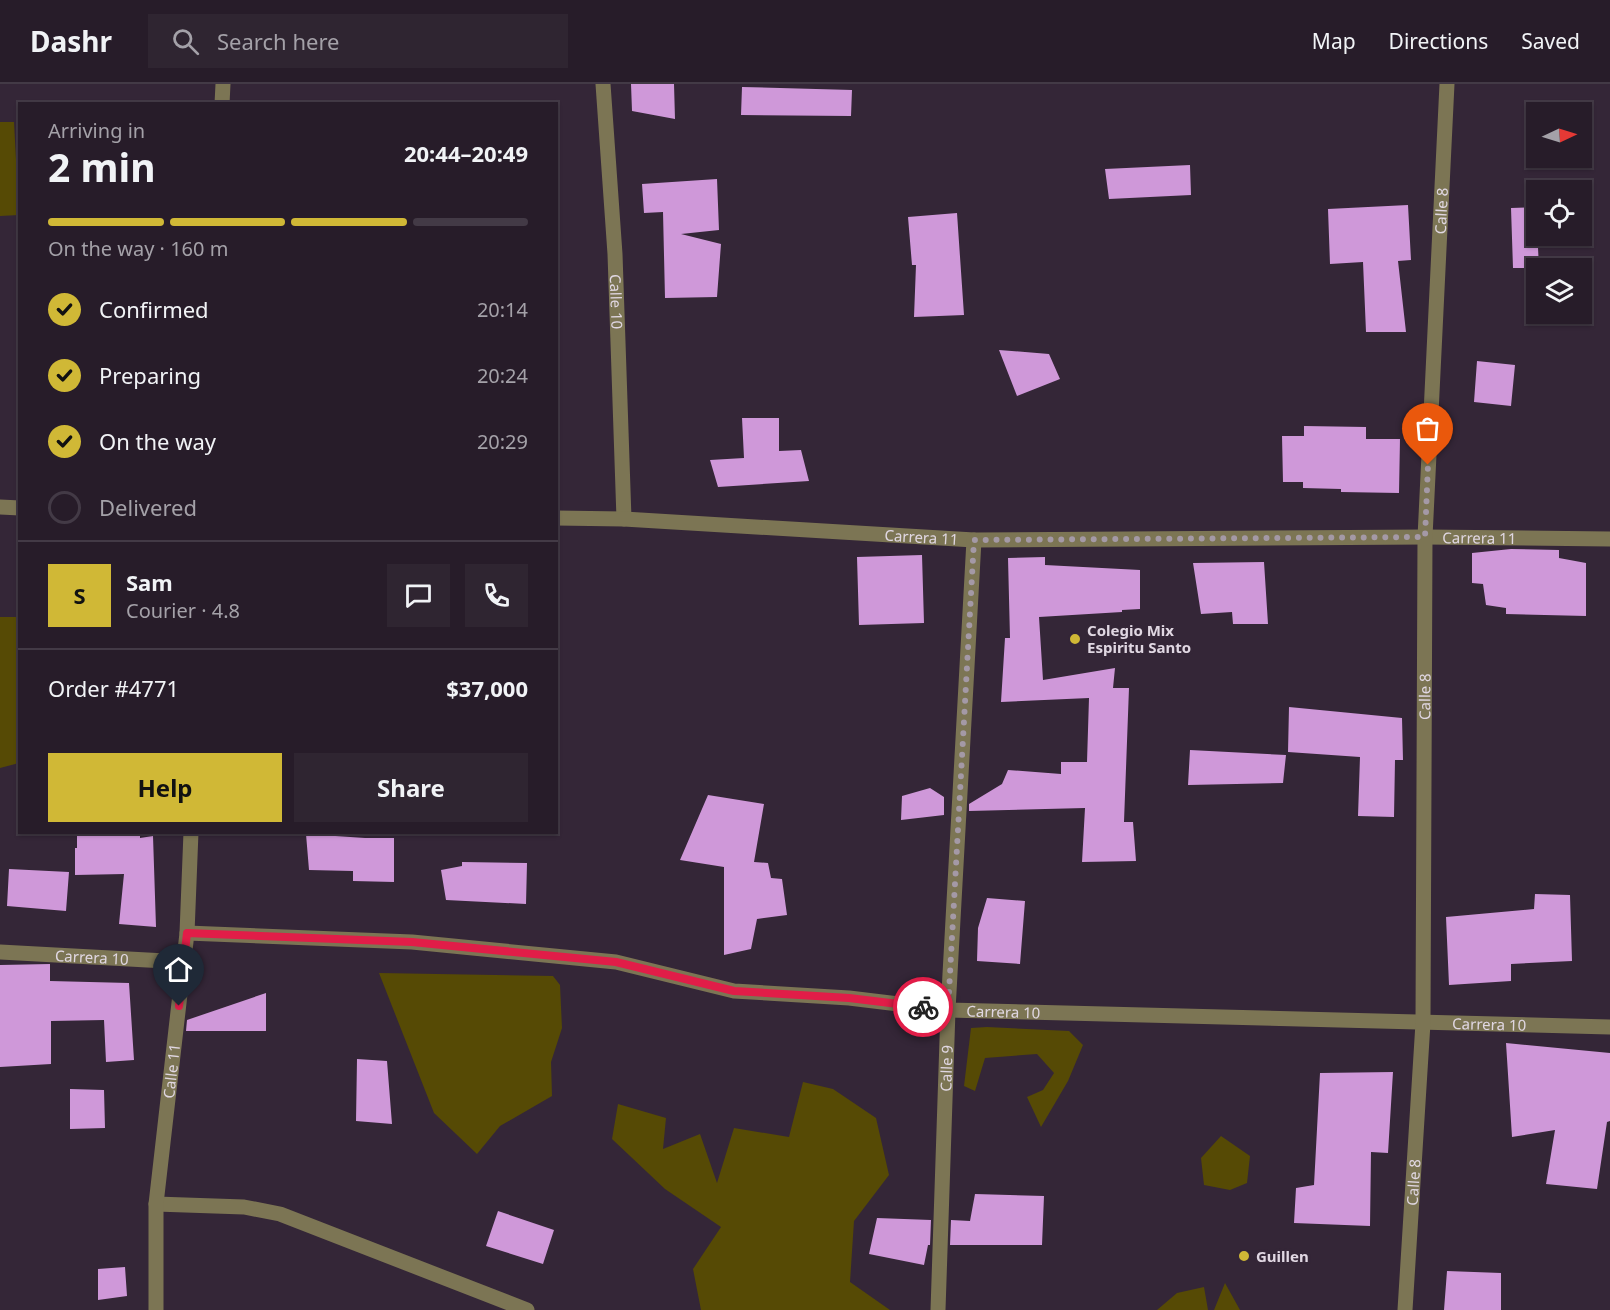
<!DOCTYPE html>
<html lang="en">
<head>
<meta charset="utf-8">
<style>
  :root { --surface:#271c29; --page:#2f2531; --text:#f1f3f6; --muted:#a4a1a8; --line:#433a46; --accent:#d0b836 }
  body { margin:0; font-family:"Noto Sans",sans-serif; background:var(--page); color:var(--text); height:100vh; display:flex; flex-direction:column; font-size:22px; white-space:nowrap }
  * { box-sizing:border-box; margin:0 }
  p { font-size:20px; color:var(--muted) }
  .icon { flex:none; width:33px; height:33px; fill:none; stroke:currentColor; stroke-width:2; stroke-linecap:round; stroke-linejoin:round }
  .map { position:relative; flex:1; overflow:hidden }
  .side { position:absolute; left:18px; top:18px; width:540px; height:732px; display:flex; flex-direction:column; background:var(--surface); border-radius:0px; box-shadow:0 2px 4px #0004,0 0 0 2px var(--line) }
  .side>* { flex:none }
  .needle { width:39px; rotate:86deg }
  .controls { position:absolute; left:1526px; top:18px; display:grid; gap:12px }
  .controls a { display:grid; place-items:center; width:66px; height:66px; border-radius:0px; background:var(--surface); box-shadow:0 2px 4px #0004,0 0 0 2px var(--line); font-size:30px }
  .pin { position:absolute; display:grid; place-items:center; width:51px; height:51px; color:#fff; margin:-62px -26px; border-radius:50% 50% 50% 0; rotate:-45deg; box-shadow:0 0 6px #0007 }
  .pin .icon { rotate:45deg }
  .courier { position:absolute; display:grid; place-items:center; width:60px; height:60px; margin:-30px; border:4px solid #e11d48; border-radius:50%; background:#fff; color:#222; box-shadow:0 2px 8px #0007 }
  .headline em { font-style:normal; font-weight:700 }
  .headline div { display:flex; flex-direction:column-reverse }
  .headline { display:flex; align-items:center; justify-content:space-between; height:102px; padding:0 30px }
  h1 { font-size:39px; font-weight:700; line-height:45px }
  .bar { display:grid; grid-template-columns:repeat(4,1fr); gap:9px 6px; align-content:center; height:72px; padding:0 30px }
  .bar i { height:8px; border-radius:4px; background:var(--line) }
  .bar .current { background:var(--accent) }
  .bar p { grid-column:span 4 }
  .line { display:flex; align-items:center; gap:15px; padding:0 30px; border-top:2px solid var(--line) }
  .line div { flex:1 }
  .round { display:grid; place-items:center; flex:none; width:63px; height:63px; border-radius:0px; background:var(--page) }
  ol { padding:0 30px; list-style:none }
  li { display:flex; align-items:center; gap:18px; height:66px }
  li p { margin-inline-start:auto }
  li .icon { padding:6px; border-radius:50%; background:var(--accent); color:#111; stroke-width:4 }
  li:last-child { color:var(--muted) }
  li i { width:33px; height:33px; border:3px solid var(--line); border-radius:50% }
  .cta { display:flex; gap:12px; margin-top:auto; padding:12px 30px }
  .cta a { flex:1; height:69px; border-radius:0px; background:var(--accent); color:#111; font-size:24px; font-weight:700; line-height:69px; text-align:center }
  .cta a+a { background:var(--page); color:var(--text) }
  header { display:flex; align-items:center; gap:36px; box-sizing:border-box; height:84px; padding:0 30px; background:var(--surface); border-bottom:2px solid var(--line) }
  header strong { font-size:28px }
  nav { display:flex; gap:33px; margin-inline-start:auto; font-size:21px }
  .search { width:420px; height:54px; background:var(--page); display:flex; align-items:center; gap:15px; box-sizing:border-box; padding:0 21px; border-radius:0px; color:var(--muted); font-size:22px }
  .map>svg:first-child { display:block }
  .green { fill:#564a05 }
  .building { fill:#cf98d9 }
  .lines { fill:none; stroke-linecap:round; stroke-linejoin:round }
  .minor { stroke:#7c7554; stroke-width:15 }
  .done { stroke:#a499a6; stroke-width:6; stroke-dasharray:0 10.8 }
  .route { stroke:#e11d48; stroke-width:8 }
  .poi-dot { fill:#d0b836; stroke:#342637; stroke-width:2 }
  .labels { text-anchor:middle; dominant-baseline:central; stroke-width:6; stroke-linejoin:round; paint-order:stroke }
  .street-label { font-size:15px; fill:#e0d7e2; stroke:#342637 }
  .poi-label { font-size:15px; font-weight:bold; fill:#e0d7e2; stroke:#342637; text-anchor:start }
</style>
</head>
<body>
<header>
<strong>Dashr</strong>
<div class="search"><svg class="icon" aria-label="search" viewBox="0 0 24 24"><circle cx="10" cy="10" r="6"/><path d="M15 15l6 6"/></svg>Search here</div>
<nav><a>Map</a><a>Directions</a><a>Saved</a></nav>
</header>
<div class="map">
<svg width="1610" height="1226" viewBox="0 0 1610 1226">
  <rect width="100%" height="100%" fill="#342637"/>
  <path class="green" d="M0,38H14L19,131L0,132Z
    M0,533H20L19,679L0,684Z
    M379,889L553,892L560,901L562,944L551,978L552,1012L500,1042L477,1070L434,1029Z
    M987,943L1069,947L1083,961L1068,997L1041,1043L1027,1013L1043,1006L1054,989L1037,970L985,974L975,1007L964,1002L971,944Z
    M803,998L833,1005L876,1034L889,1091L854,1137L850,1198L890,1226H701L693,1185L721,1143L665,1105L612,1055L618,1020L666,1034L663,1065L700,1050L717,1099L734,1044L789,1053Z
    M1221,1052L1250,1072L1247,1099L1230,1106L1204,1101L1201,1074Z
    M1225,1199L1240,1226H1214Z
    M1204,1203L1208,1226H1157L1177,1209Z"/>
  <path class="building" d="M631,0H674L675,35L632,27Z
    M742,3L852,6L851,32L741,31Z
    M1190,81L1191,111L1109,115L1105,85Z
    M717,95L719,146L681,150L721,160L717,213L665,214L663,128L644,129L642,100Z
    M1408,121L1411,176L1398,177L1406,248H1366L1363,178L1330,180L1328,125Z
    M1536,123L1539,184H1513L1511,124Z
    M957,129L964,231L914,233L916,181H912L908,133Z
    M999,266L1049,270L1060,295L1017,312Z
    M1477,277L1515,281L1511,322L1474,318Z
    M742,334H779V367L801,366L809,397L718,403L710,376L744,374Z
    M1304,342L1366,343V355H1400L1399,409L1341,408V405L1303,404V398H1283L1282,352H1304Z
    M1511,465L1559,466V474L1586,479V532L1506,530V524L1486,521L1483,500L1472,499V469Z
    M922,471L924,539L859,541L857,473Z
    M1045,473V481L1140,486V525L1122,526V528L1039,533L1043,596L1115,584L1113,604H1129L1124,738H1133L1136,777L1082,778L1085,724L969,727V720L1002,700L1008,686L1061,690V678H1087L1089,614L1001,618L1005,554H1010L1008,474Z
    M1264,478L1268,540H1233L1232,528L1201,530L1193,479Z
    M1289,623L1402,634L1403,676H1395L1394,733L1358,732L1360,673L1288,668Z
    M1190,666L1286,671L1283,699L1188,701Z
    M930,704L944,713V731L901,736L902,712Z
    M708,711L764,720L754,778L768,779L771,794L782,795L787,831L757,835L751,865L724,871V783L680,776Z
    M77,748H140V754L153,752L156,843L119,840L124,790L75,791V764H77Z
    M306,750L365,754H394V798L353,797V787L309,786Z
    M462,778L527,779L526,820L446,816L441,786L462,782Z
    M9,785L69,788L66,827L7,822Z
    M1535,810L1570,811L1572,877L1511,880V897L1449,901L1446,833L1534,825Z
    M987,814L1025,817L1020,880L977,877L978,844Z
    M50,880V897L129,899L134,976L106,978L104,936L51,937V980L0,983V881Z
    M266,909V947H186L187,936Z
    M1506,959L1610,969V1037L1607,1038L1597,1105L1546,1100L1555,1046L1512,1053Z
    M357,975L387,977L392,1040L356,1037Z
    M1393,988L1388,1069L1371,1068L1370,1142L1294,1139L1296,1104L1314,1101L1320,989Z
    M70,1005L104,1006L105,1044L70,1045Z
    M975,1110L1044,1112L1042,1161H950L951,1136L970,1137Z
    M498,1127L554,1146L543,1180L486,1162Z
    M877,1134L931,1136L930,1161H928L924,1181L869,1170Z
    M125,1183L127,1212L98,1216V1185Z
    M1447,1187L1501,1189V1226H1444Z"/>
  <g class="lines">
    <g class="minor">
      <path id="s1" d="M603,0L615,170L624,435"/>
      <path d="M222,20L223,0"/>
      <path d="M0,423L20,424"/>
      <path id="s2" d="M556,434L624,435L974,456L1425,453L1610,455"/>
      <path id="s3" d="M187,849L412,858L616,878L734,907L849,914L948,926L1610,943"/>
      <path id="s4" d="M0,868L184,878"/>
      <path d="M156,1120L244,1123L280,1130L527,1226"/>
      <path id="s5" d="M156,1226V1120L187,849L191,748"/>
      <path id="s6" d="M938,1226L948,926L974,456"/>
      <path id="s7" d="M1405,1226L1423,939L1425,453L1447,0"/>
    </g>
  </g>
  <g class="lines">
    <path class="done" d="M923,923L948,926L974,456L1425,453L1428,381"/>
    <path class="route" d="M179,922L187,849L412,858L616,878L734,907L849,914L923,923"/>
  </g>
  <g class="poi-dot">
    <circle cx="1075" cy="555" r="6"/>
    <circle cx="1244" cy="1172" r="6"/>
  </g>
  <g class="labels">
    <g class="street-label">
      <text stroke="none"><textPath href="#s7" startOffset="1100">Calle 8</textPath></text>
      <text stroke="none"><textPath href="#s1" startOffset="218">Calle 10</textPath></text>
      <text stroke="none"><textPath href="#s2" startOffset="366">Carrera 11</textPath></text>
      <text stroke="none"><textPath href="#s2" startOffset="924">Carrera 11</textPath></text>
      <text stroke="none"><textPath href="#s7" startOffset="614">Calle 8</textPath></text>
      <text stroke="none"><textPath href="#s4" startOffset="92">Carrera 10</textPath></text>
      <text stroke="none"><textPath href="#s3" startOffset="822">Carrera 10</textPath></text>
      <text stroke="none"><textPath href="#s3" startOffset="1308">Carrera 10</textPath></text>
      <text stroke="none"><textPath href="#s6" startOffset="242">Calle 9</textPath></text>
      <text stroke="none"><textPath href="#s5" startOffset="240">Calle 11</textPath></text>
      <text stroke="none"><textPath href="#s7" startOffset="128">Calle 8</textPath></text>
    </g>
    <g class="poi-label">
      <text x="1087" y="546">Colegio Mix<tspan x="1087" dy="17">Espiritu Santo</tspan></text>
      <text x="1256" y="1172">Guillen</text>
    </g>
  </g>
</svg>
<div class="controls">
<a><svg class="needle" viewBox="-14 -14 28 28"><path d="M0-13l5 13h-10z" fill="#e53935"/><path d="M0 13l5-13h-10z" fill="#a4a1a8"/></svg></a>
<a><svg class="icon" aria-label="locate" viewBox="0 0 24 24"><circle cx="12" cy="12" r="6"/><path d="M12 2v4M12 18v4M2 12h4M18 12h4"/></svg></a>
<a><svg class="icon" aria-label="layers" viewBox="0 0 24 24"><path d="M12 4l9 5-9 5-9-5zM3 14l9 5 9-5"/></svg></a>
</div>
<div class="pin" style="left:1428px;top:381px;background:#ea580c"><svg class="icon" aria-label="bag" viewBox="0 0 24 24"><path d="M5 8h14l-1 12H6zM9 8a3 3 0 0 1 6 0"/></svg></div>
<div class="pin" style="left:179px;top:922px;background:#1f2937"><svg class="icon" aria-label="home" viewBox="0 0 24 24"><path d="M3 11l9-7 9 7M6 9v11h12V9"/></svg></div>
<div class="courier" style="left:923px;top:923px"><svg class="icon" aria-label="bike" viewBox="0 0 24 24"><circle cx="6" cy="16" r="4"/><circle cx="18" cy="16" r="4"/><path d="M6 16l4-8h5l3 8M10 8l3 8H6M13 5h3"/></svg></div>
<section class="side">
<div class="headline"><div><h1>2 min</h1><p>Arriving in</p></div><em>20:44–20:49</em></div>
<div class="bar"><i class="current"></i><i class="current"></i><i class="current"></i><i></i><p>On the way · 160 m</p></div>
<ol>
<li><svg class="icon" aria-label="check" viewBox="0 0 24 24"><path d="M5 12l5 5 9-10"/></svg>Confirmed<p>20:14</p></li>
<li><svg class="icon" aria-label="check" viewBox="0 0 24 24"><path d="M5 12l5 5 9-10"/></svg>Preparing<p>20:24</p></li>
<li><svg class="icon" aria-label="check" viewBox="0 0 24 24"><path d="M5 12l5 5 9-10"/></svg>On the way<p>20:29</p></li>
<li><i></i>Delivered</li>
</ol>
<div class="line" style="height:108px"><b class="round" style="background:var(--accent);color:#111">S</b><div><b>Sam</b><p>Courier · 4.8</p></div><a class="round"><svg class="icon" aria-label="chat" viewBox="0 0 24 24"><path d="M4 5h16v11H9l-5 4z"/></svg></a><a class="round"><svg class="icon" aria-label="phone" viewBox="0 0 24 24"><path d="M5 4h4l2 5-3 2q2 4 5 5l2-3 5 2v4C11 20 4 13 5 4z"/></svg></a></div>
<div class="line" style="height:78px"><div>Order #4771</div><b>$37,000</b></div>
<div class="cta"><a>Help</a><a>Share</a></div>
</section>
</div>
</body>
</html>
